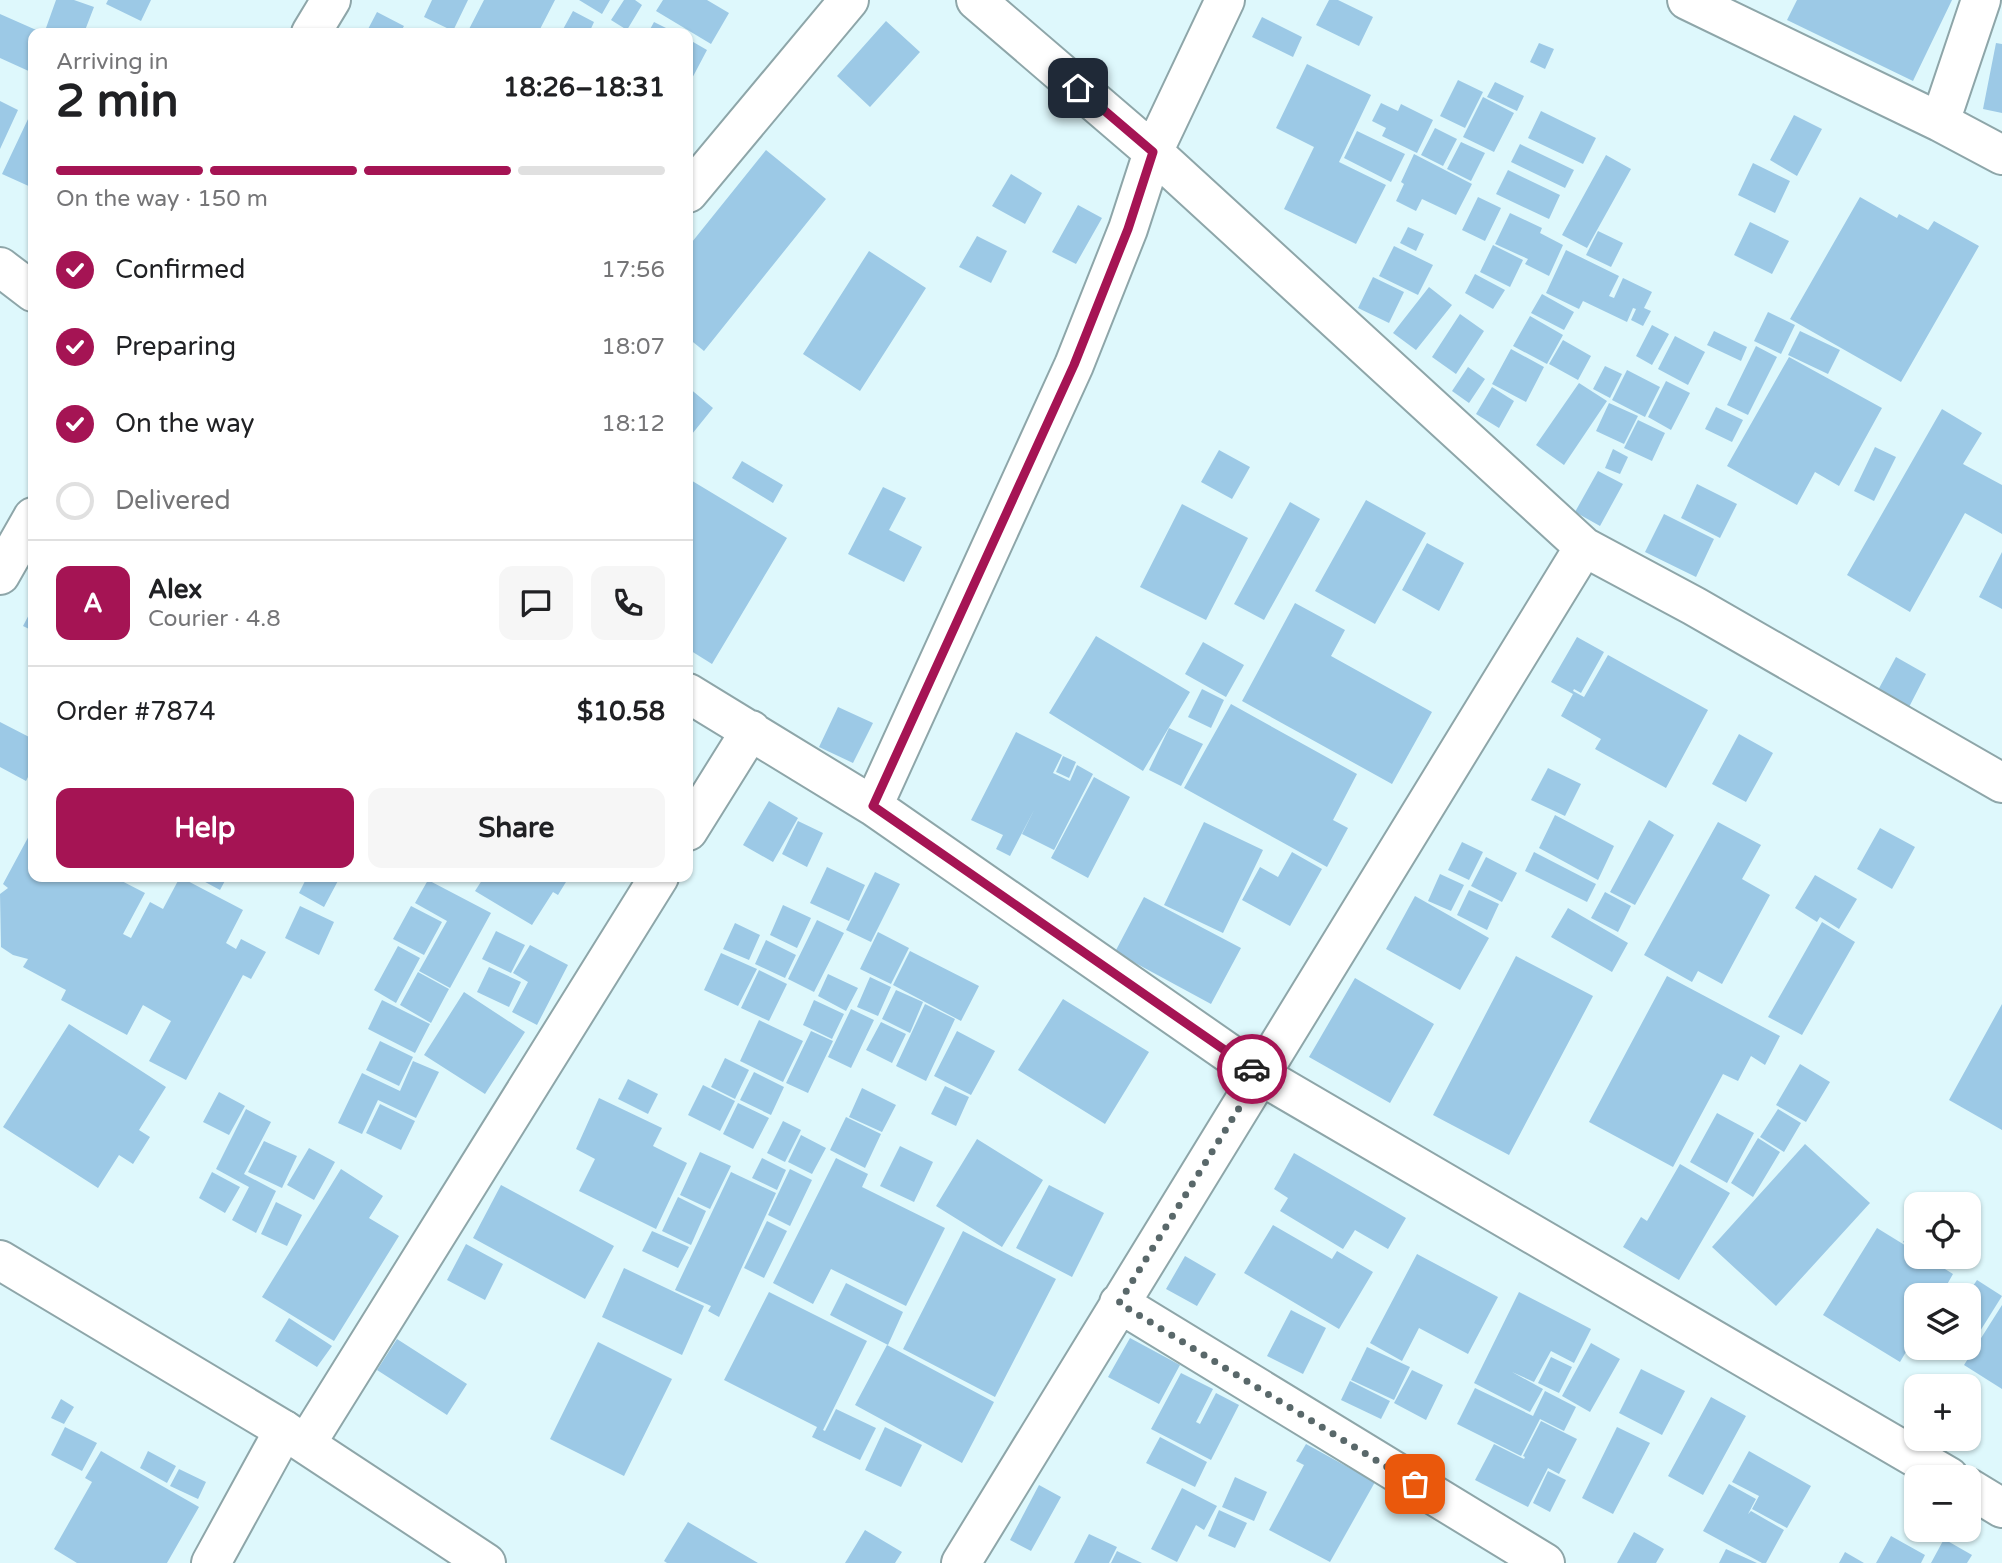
<!DOCTYPE html>
<html lang="en">
<head>
<meta charset="utf-8">
<style>
  :root { --surface:#fff; --page:#f6f6f6; --text:#202124; --muted:#757577; --line:#e0e0e0; --accent:#a51454 }
  body { margin:0; font-family:"Varela Round",sans-serif; background:var(--page); color:var(--text); height:100vh; display:flex; flex-direction:column; font-size:26px; white-space:nowrap }
  * { box-sizing:border-box; margin:0 }
  p { font-size:23px; color:var(--muted) }
  .icon { flex:none; width:38px; height:38px; fill:none; stroke:currentColor; stroke-width:2; stroke-linecap:round; stroke-linejoin:round }
  .map { position:relative; flex:1; overflow:hidden }
  .sheet { position:absolute; left:28px; top:28px; width:665px; height:854px; display:flex; flex-direction:column; background:var(--surface); border-radius:14px; box-shadow:0 2px 5px #0004 }
  .sheet>* { flex:none }
  .tools { position:absolute; left:1904px; top:1192px; display:grid; gap:14px }
  .tools a { display:grid; place-items:center; width:77px; height:77px; border-radius:14px; background:var(--surface); box-shadow:0 2px 5px #0004; font-size:35px }
  .pin { position:absolute; display:grid; place-items:center; width:60px; height:60px; color:#fff; margin:-30px; border-radius:14px; box-shadow:0 4px 10px #0006 }
  .courier { position:absolute; display:grid; place-items:center; width:70px; height:70px; margin:-35px; border:5px solid #a51454; border-radius:50%; background:#fff; color:#222; box-shadow:0 2px 9px #0007 }
  .overview em { font-style:normal; font-weight:800 }
  .overview div { display:flex; flex-direction:column-reverse }
  .overview { display:flex; align-items:center; justify-content:space-between; height:119px; padding:0 28px }
  h1 { font-size:46px; font-weight:800; line-height:52px }
  .bar { display:grid; grid-template-columns:repeat(4,1fr); gap:10px 7px; align-content:center; height:84px; padding:0 28px }
  .bar i { height:9px; border-radius:5px; background:var(--line) }
  .bar .active { background:var(--accent) }
  .bar p { grid-column:span 4 }
  .line { display:flex; align-items:center; gap:18px; padding:0 28px; border-top:2px solid var(--line) }
  .line div { flex:1 }
  .round { display:grid; place-items:center; flex:none; width:74px; height:74px; border-radius:14px; background:var(--page) }
  ol { padding:0 28px; list-style:none }
  li { display:flex; align-items:center; gap:21px; height:77px }
  li p { margin-inline-start:auto }
  li .icon { padding:7px; border-radius:50%; background:var(--accent); color:#fff; stroke-width:4 }
  li:last-child { color:var(--muted) }
  li i { width:38px; height:38px; border:4px solid var(--line); border-radius:50% }
  .cta { display:flex; gap:14px; margin-top:auto; padding:14px 28px }
  .cta a { flex:1; height:80px; border-radius:14px; background:var(--accent); color:#fff; font-size:28px; font-weight:800; line-height:80px; text-align:center }
  .cta a+a { background:var(--page); color:var(--text) }
  .map>svg:first-child { display:block }
  .building { fill:#9cc9e6 }
  .lines { fill:none; stroke-linecap:round; stroke-linejoin:round }
  .minor-casing { stroke:#8ea6a9; stroke-width:42 }
  .tertiary-casing { stroke:#8ea6a9; stroke-width:42 }
  .minor { stroke:#fff; stroke-width:38 }
  .tertiary { stroke:#fff; stroke-width:38 }
  .done { stroke:#59686a; stroke-width:7; stroke-dasharray:0 12.6 }
  .route { stroke:#a51454; stroke-width:9 }
</style>
</head>
<body>
<div class="map">
<svg width="2002" height="1563" viewBox="0 0 2002 1563">
  <rect width="100%" height="100%" fill="#def8fc"/>
  <path class="building" d="M56,0H74L94,7L84,33H61L46,28Z
    M108,0H151L141,21L106,4Z
    M432,0H468L453,31L424,17Z
    M484,0H555L538,33H467Z
    M579,0H610L602,14Z
    M624,0H635L642,5L627,30L611,20Z
    M663,0H707L729,13L711,44L656,11Z
    M1329,0H1338L1373,17L1359,46L1316,25Z
    M1797,0H1952L1913,81L1787,20Z
    M573,11L594,22L589,33H561Z
    M377,12L404,26L400,33H366Z
    M0,14L43,33H33V73L0,58Z
    M1262,17L1302,37L1293,57L1252,37Z
    M886,21L920,52L870,107L837,76Z
    M654,22L676,33H648Z
    M688,39L707,50L688,86Z
    M1539,43L1554,49L1545,69L1530,62Z
    M1996,43L2002,44V113L1983,109Z
    M1307,64L1371,95L1339,162L1386,185L1356,244L1284,209L1314,147L1276,128Z
    M1458,80L1483,92L1465,128L1440,116Z
    M1495,82L1524,96L1517,111L1487,97Z
    M1483,97L1514,113L1494,152L1463,137Z
    M0,101L18,110L0,149Z
    M1381,103L1398,111L1401,104L1433,120L1417,153L1382,136L1386,128L1372,121Z
    M1541,111L1596,138L1583,164L1528,138Z
    M1794,115L1822,129L1797,176L1770,160Z
    M29,117L33,119V188L2,174Z
    M1435,128L1457,139L1443,166L1421,155Z
    M1357,131L1405,154L1391,182L1344,158Z
    M1461,142L1485,153L1471,181L1447,169Z
    M1520,144L1574,170L1565,188L1511,162Z
    M766,150L826,199L704,351L688,338V247Z
    M1414,154L1472,184L1456,215L1422,199L1416,211L1396,201L1404,184L1401,182Z
    M1606,155L1631,169L1587,248L1562,235Z
    M1753,163L1790,181L1775,213L1738,195Z
    M1508,170L1560,195L1549,219L1496,194Z
    M1011,174L1042,193L1025,224L992,206Z
    M1478,197L1501,208L1485,241L1462,230Z
    M1860,197L1897,218L1899,214L1928,230L1934,221L1979,246L1901,382L1790,319Z
    M1078,205L1102,218L1076,264L1052,252Z
    M1510,213L1542,228L1540,233L1563,245L1549,276L1525,264L1528,259L1495,244Z
    M1750,222L1789,241L1772,274L1734,255Z
    M1408,227L1424,234L1416,251L1400,243Z
    M1598,231L1623,243L1611,267L1586,255Z
    M977,236L1007,251L991,283L959,267Z
    M1493,245L1523,260L1510,287L1480,272Z
    M1394,246L1433,265L1418,295L1379,276Z
    M1566,250L1619,276L1609,296L1614,298L1623,278L1652,292L1644,308L1651,311L1643,326L1631,320L1636,309L1633,308L1627,322L1583,301L1579,309L1546,293Z
    M869,251L926,288L860,391L803,354Z
    M1475,274L1505,290L1493,309L1465,293Z
    M1373,277L1404,292L1389,323L1358,308Z
    M1429,287L1452,305L1416,350L1393,333Z
    M1542,294L1574,312L1564,330L1531,313Z
    M1768,312L1795,325L1781,354L1754,341Z
    M1460,314L1484,331L1456,374L1432,357Z
    M1530,316L1563,335L1547,364L1513,346Z
    M1652,325L1669,334L1652,365L1636,356Z
    M1714,331L1747,347L1741,361L1707,345Z
    M1800,331L1840,350L1828,374L1788,355Z
    M1675,336L1705,352L1688,385L1658,369Z
    M1563,340L1591,356L1578,380L1549,364Z
    M1756,346L1777,357L1748,415L1727,405Z
    M1511,349L1544,367L1526,402L1492,384Z
    M1789,357L1882,408L1839,486L1815,472L1797,505L1727,466Z
    M1605,366L1622,374L1610,398L1593,389Z
    M1468,367L1485,379L1469,403L1452,391Z
    M1627,370L1660,387L1645,417L1612,400Z
    M1666,381L1690,393L1671,430L1648,417Z
    M1579,383L1607,401L1564,465L1536,445Z
    M688,387L713,408L688,439Z
    M1492,387L1514,401L1499,428L1476,414Z
    M1609,403L1638,416L1624,444L1596,431Z
    M1716,407L1743,420L1732,442L1705,429Z
    M1942,409L1982,433L1963,464L2002,485V534L1965,513L1910,612L1847,575Z
    M1638,420L1665,433L1652,461L1624,448Z
    M1875,447L1896,457L1874,501L1854,491Z
    M1613,449L1628,457L1620,474L1605,468Z
    M1219,450L1250,467L1232,499L1201,482Z
    M742,461L783,485L773,503L732,478Z
    M1598,471L1623,484L1600,526L1575,512Z
    M689,479L787,538L712,664L688,649Z
    M1697,484L1737,504L1720,538L1681,518Z
    M883,487L906,498L889,530L922,547L904,582L848,554Z
    M1366,500L1426,533L1375,624L1315,591Z
    M1290,502L1320,519L1264,620L1234,604Z
    M1182,504L1248,538L1206,620L1140,587Z
    M1664,514L1714,539L1696,577L1645,552Z
    M1427,543L1464,563L1439,611L1402,590Z
    M2002,552V609L1979,597Z
    M1295,603L1345,630L1331,656L1432,712L1392,784L1242,701Z
    M33,607V631L23,626Z
    M1096,636L1190,692L1143,771L1049,713Z
    M1577,637L1604,652L1581,693L1574,689L1573,691L1584,697L1608,655L1708,710L1666,788L1595,749L1601,739L1561,716L1573,694L1551,682Z
    M1203,642L1244,665L1226,697L1185,674Z
    M1896,657L1926,674L1908,709L1877,692Z
    M1202,689L1224,700L1211,728L1188,717Z
    M1231,704L1357,774L1333,820L1348,828L1327,867L1184,788Z
    M838,707L873,723L853,763L819,747Z
    M0,722L33,739V767L26,781L0,767Z
    M1169,728L1203,744L1181,786L1149,770Z
    M1016,732L1062,755L1053,773L1070,781L1077,765L1093,774L1054,850L1022,834L1034,810L1010,856L996,849L1003,835L971,820Z
    M1739,734L1773,753L1746,802L1712,784Z
    M1063,756L1076,762L1069,778L1056,772Z
    M1548,768L1581,784L1565,816L1531,800Z
    M1094,777L1130,797L1088,878L1051,858Z
    M769,801L798,818L773,862L743,845Z
    M1555,815L1614,846L1598,880L1539,848Z
    M1649,820L1674,835L1635,905L1610,892Z
    M798,821L823,833L807,867L782,854Z
    M1204,822L1263,850L1223,933L1164,905Z
    M1718,822L1761,845L1742,879L1770,895L1722,984L1698,971L1692,982L1644,955Z
    M1880,828L1915,847L1892,889L1857,869Z
    M31,832L33,834V877H114L145,893L123,934L131,938L150,902L163,909L180,877L243,910L226,943L236,949L241,939L266,952L251,979L243,975L186,1080L149,1061L171,1021L143,1005L127,1035L61,1000L66,990L23,967L28,959L13,955L1,947L0,894L8,888L3,884Z
    M1462,842L1483,852L1469,880L1448,870Z
    M1292,852L1322,869L1290,926L1242,900L1260,867L1278,877Z
    M1534,852L1596,884L1587,902L1525,871Z
    M1486,857L1517,873L1502,902L1471,886Z
    M827,867L865,885L849,921L810,903Z
    M875,872L900,884L871,942L846,930Z
    M1440,874L1464,885L1451,911L1428,901Z
    M1815,875L1857,899L1839,929L1820,917L1817,922L1795,908Z
    M196,877H227L220,890Z
    M307,877H340L324,907L299,893Z
    M484,877H569L558,895L553,892L532,925L475,891Z
    M428,880L491,913L450,988L419,971L447,921L415,903Z
    M1469,890L1499,904L1487,930L1457,915Z
    M1605,892L1631,906L1618,932L1591,918Z
    M1415,896L1489,938L1460,990L1386,949Z
    M1144,897L1241,948L1211,1004L1115,952Z
    M783,905L811,918L797,948L770,935Z
    M300,906L334,922L319,955L285,938Z
    M411,906L442,922L424,955L393,939Z
    M1568,908L1628,943L1612,972L1551,937Z
    M817,920L844,933L814,992L788,979Z
    M1822,922L1855,942L1802,1035L1768,1017Z
    M735,923L760,935L749,960L723,949Z
    M496,931L525,945L511,973L482,959Z
    M878,932L909,948L891,984L860,969Z
    M766,940L796,955L785,978L755,964Z
    M530,945L568,965L537,1025L512,1012L528,982L513,973Z
    M398,946L420,958L396,1003L374,990Z
    M910,951L979,986L961,1021L893,985Z
    M721,953L757,969L738,1006L704,990Z
    M1516,956L1593,996L1509,1155L1433,1115Z
    M489,967L521,982L509,1007L477,992Z
    M759,970L787,984L769,1021L741,1008Z
    M418,972L449,989L431,1023L400,1005Z
    M828,974L858,988L846,1011L818,996Z
    M1667,976L1780,1036L1765,1065L1751,1056L1738,1081L1723,1074L1673,1167L1589,1122Z
    M870,977L891,987L878,1016L857,1007Z
    M1355,978L1434,1024L1390,1103L1309,1057Z
    M896,990L923,1002L910,1033L882,1019Z
    M464,992L525,1032L485,1094L424,1055Z
    M1063,999L1149,1052L1105,1124L1018,1070Z
    M382,1000L430,1024L415,1053L368,1029Z
    M814,1000L844,1014L832,1039L803,1025Z
    M925,1004L955,1019L926,1081L896,1066Z
    M2002,1004V1130L1949,1100Z
    M851,1009L874,1020L851,1068L828,1057Z
    M759,1020L803,1041L783,1082L740,1061Z
    M881,1022L906,1034L892,1063L866,1050Z
    M69,1024L166,1087L139,1130L150,1137L133,1164L119,1155L98,1188L3,1127Z
    M811,1031L833,1041L808,1093L786,1083Z
    M957,1031L995,1051L971,1095L934,1076Z
    M380,1041L413,1057L399,1086L366,1070Z
    M725,1058L749,1070L735,1099L711,1087Z
    M413,1061L439,1072L416,1118L378,1100L362,1134L338,1123L362,1073L400,1091Z
    M1800,1064L1830,1082L1806,1122L1776,1105Z
    M754,1072L784,1087L771,1115L740,1100Z
    M628,1079L658,1094L648,1114L618,1099Z
    M703,1085L735,1101L720,1131L688,1115Z
    M945,1086L969,1097L956,1126L931,1114Z
    M862,1088L896,1105L882,1132L849,1117Z
    M219,1092L245,1106L229,1135L203,1122Z
    M599,1098L662,1128L653,1146L687,1163L656,1229L579,1191L595,1159L576,1149Z
    M738,1103L769,1118L753,1149L723,1134Z
    M380,1104L415,1121L401,1150L366,1133Z
    M246,1109L271,1122L244,1174L276,1191L256,1233L232,1220L249,1187L216,1169Z
    M1778,1109L1801,1123L1784,1152L1760,1137Z
    M1717,1113L1754,1133L1727,1183L1690,1162Z
    M846,1117L881,1134L865,1168L830,1150Z
    M783,1121L801,1130L785,1162L767,1153Z
    M801,1135L826,1148L812,1174L788,1162Z
    M1758,1138L1780,1152L1753,1197L1731,1183Z
    M977,1139L1043,1180L1002,1247L936,1206Z
    M264,1141L297,1156L282,1188L248,1172Z
    M1805,1144L1870,1203L1776,1306L1712,1247Z
    M900,1146L933,1162L914,1202L880,1186Z
    M309,1148L335,1162L314,1200L287,1185Z
    M700,1152L731,1166L710,1209L680,1195Z
    M1294,1153L1406,1218L1388,1249L1355,1230L1343,1249L1280,1211L1288,1198L1274,1189Z
    M762,1158L786,1170L777,1190L752,1178Z
    M836,1158L868,1174L862,1187L945,1228L906,1306L831,1269L813,1304L773,1283Z
    M1680,1164L1730,1193L1679,1280L1623,1247L1641,1217L1647,1221Z
    M341,1169L383,1196L369,1218L399,1236L334,1341L262,1297Z
    M790,1169L812,1180L790,1226L768,1215Z
    M212,1172L240,1187L225,1213L199,1198Z
    M731,1172L776,1193L719,1317L708,1311L711,1306L675,1290Z
    M501,1185L614,1246L585,1299L473,1238Z
    M1049,1185L1104,1213L1072,1277L1016,1248Z
    M678,1197L706,1211L691,1245L662,1231Z
    M276,1202L302,1215L287,1246L261,1234Z
    M767,1221L787,1231L764,1278L744,1268Z
    M1273,1225L1332,1259L1337,1251L1373,1272L1339,1329L1244,1273Z
    M1913,1227L1916,1229V1250L1903,1242Z
    M1877,1228L1916,1252V1256H1924L1953,1274L1941,1295H1916V1335L1900,1362L1823,1315Z
    M652,1231L689,1247L678,1268L642,1251Z
    M963,1231L1056,1279L995,1397L903,1349Z
    M466,1244L503,1264L485,1300L447,1280Z
    M1417,1254L1498,1297L1468,1354L1419,1328L1402,1361L1370,1343Z
    M1185,1256L1216,1274L1197,1306L1166,1289Z
    M624,1268L704,1306L682,1355L602,1317Z
    M1977,1280L2002,1296L1962,1360L1941,1348H1969L1967,1295Z
    M846,1283L903,1312L888,1345L830,1315Z
    M769,1292L867,1341L823,1430L825,1431L836,1409L876,1428L860,1460L812,1437L817,1427L724,1380Z
    M1519,1292L1591,1329L1574,1363L1551,1351L1534,1382L1512,1372L1543,1389L1530,1412L1474,1383Z
    M2002,1305V1389L1964,1365Z
    M1291,1310L1326,1328L1303,1374L1267,1356Z
    M289,1318L332,1346L317,1367L275,1341Z
    M1130,1338L1180,1365L1159,1404L1108,1377Z
    M397,1339L467,1384L447,1415L377,1370Z
    M598,1342L672,1379L624,1476L550,1439Z
    M1591,1343L1620,1359L1590,1412L1562,1396Z
    M887,1345L994,1402L962,1463L855,1405Z
    M1367,1347L1410,1367L1394,1400L1351,1380Z
    M1551,1357L1572,1367L1559,1393L1538,1383Z
    M1641,1369L1685,1391L1662,1435L1619,1413Z
    M1412,1370L1443,1385L1426,1420L1394,1403Z
    M1181,1373L1213,1389L1196,1422L1200,1424L1216,1393L1239,1405L1211,1460L1151,1429Z
    M1350,1381L1390,1401L1381,1419L1341,1400Z
    M1475,1388L1533,1416L1545,1391L1576,1407L1564,1431L1540,1419L1521,1456L1457,1424Z
    M1711,1397L1746,1416L1703,1495L1668,1476Z
    M61,1399L74,1407L64,1424L51,1418Z
    M1541,1421L1577,1439L1559,1474L1548,1468L1528,1507L1475,1480L1494,1444L1524,1459L1525,1457L1523,1456Z
    M65,1427L97,1443L82,1471L51,1455Z
    M885,1427L922,1445L901,1487L865,1470Z
    M1617,1427L1650,1443L1613,1514L1582,1498Z
    M1160,1437L1207,1462L1195,1487L1146,1463Z
    M1306,1444L1375,1482L1330,1562L1269,1530L1304,1465L1296,1461Z
    M101,1451L199,1507L167,1563H77L54,1549L92,1482L85,1478Z
    M148,1451L176,1466L167,1483L140,1468Z
    M1749,1451L1811,1486L1787,1528L1752,1509L1759,1496L1732,1482Z
    M179,1469L206,1482L198,1499L170,1486Z
    M1548,1471L1566,1480L1550,1512L1533,1503Z
    M1235,1477L1267,1492L1254,1521L1222,1507Z
    M1729,1484L1756,1499L1748,1514L1751,1511L1784,1530L1766,1563H1762L1703,1531Z
    M1039,1485L1061,1497L1031,1551L1010,1540Z
    M1182,1488L1217,1506L1204,1530L1196,1525L1177,1562L1151,1549Z
    M1219,1510L1247,1523L1235,1548L1208,1536Z
    M688,1522L758,1563H667L664,1561Z
    M865,1530L902,1552L895,1563H845Z
    M1634,1532L1664,1549L1656,1563H1617Z
    M1089,1534L1117,1547L1109,1563H1074Z
    M1891,1536L1925,1555L1921,1563H1876Z
    M1944,1539L1972,1555L1967,1563H1931Z
    M1726,1549L1757,1563H1719Z
    M1117,1551L1142,1563H1111Z
    M1845,1552L1864,1563H1839Z"/>
  <g class="lines">
    <defs>
      <path id="minor" d="M976,0L1153,152L1584,547L1694,606L2002,783
        M1687,0L1940,122L2002,155
        M311,33L331,0
        M1940,122L1981,0
        M688,193L849,0
        M0,267L33,292
        M0,575L33,517
        M688,693L873,806L1260,1075L1949,1477
        M873,806L1074,365L1128,229L1153,152L1225,0
        M688,831L751,730
        M0,1260L284,1430L486,1563
        M1119,1303L1545,1563
        M306,1444L659,877
        M1969,1488L2002,1508
        M961,1563L1584,547"/>
      <path id="tertiary" d="M211,1563L284,1430"/>
    </defs>
    <use href="#minor" class="minor-casing"/>
    <use href="#tertiary" class="tertiary-casing"/>
    <use href="#minor" class="minor"/>
    <use href="#tertiary" class="tertiary"/>
  </g>
  <g class="lines">
    <path class="done" d="M1252,1069L1260,1074L1119,1303L1415,1484"/>
    <path class="route" d="M1078,88L1153,152L1128,229L1074,365L873,806L1252,1069"/>
  </g>
</svg>
<div class="tools">
<a><svg class="icon" aria-label="locate" viewBox="0 0 24 24"><circle cx="12" cy="12" r="6"/><path d="M12 2v4M12 18v4M2 12h4M18 12h4"/></svg></a>
<a><svg class="icon" aria-label="layers" viewBox="0 0 24 24"><path d="M12 4l9 5-9 5-9-5zM3 14l9 5 9-5"/></svg></a>
<a>+</a>
<a>−</a>
</div>
<div class="pin" style="left:1415px;top:1484px;background:#ea580c"><svg class="icon" aria-label="bag" viewBox="0 0 24 24"><path d="M5 8h14l-1 12H6zM9 8a3 3 0 0 1 6 0"/></svg></div>
<div class="pin" style="left:1078px;top:88px;background:#1f2937"><svg class="icon" aria-label="home" viewBox="0 0 24 24"><path d="M3 11l9-7 9 7M6 9v11h12V9"/></svg></div>
<div class="courier" style="left:1252px;top:1069px"><svg class="icon" aria-label="car" viewBox="0 0 24 24"><path d="M5 17H2v-5l4-1 3-4h7l3 4 3 1v5h-3M9 17h6M6 11h13"/><circle cx="7" cy="17" r="2"/><circle cx="17" cy="17" r="2"/></svg></div>
<section class="sheet">
<div class="overview"><div><h1>2 min</h1><p>Arriving in</p></div><em>18:26–18:31</em></div>
<div class="bar"><i class="active"></i><i class="active"></i><i class="active"></i><i></i><p>On the way · 150 m</p></div>
<ol>
<li><svg class="icon" aria-label="check" viewBox="0 0 24 24"><path d="M5 12l5 5 9-10"/></svg>Confirmed<p>17:56</p></li>
<li><svg class="icon" aria-label="check" viewBox="0 0 24 24"><path d="M5 12l5 5 9-10"/></svg>Preparing<p>18:07</p></li>
<li><svg class="icon" aria-label="check" viewBox="0 0 24 24"><path d="M5 12l5 5 9-10"/></svg>On the way<p>18:12</p></li>
<li><i></i>Delivered</li>
</ol>
<div class="line" style="height:126px"><b class="round" style="background:var(--accent);color:#fff">A</b><div><b>Alex</b><p>Courier · 4.8</p></div><a class="round"><svg class="icon" aria-label="chat" viewBox="0 0 24 24"><path d="M4 5h16v11H9l-5 4z"/></svg></a><a class="round"><svg class="icon" aria-label="phone" viewBox="0 0 24 24"><path d="M5 4h4l2 5-3 2q2 4 5 5l2-3 5 2v4C11 20 4 13 5 4z"/></svg></a></div>
<div class="line" style="height:91px"><div>Order #7874</div><b>$10.58</b></div>
<div class="cta"><a>Help</a><a>Share</a></div>
</section>
</div>
</body>
</html>
